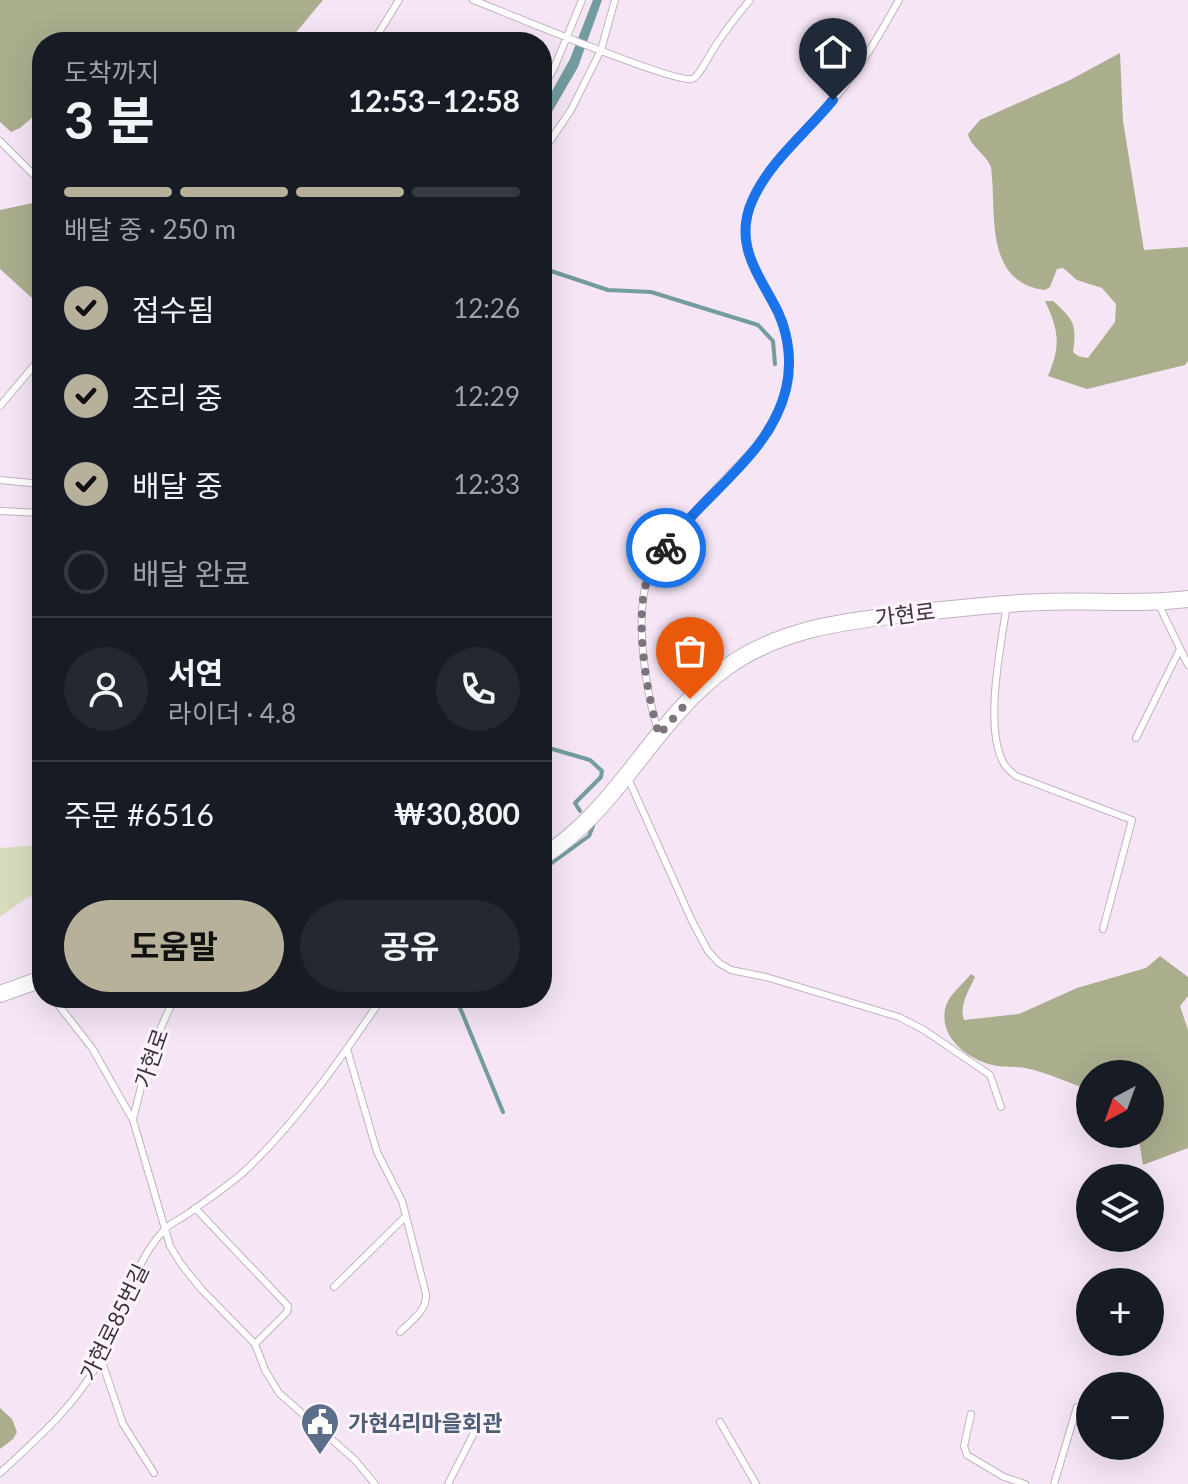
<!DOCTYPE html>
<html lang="ko">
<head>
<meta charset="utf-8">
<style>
  :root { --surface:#171b24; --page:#242831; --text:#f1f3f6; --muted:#9ea1a6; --line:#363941; --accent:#b7b19c }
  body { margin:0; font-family:Lato,"Noto Sans KR",sans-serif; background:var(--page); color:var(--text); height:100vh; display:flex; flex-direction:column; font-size:30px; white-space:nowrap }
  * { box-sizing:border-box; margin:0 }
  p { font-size:26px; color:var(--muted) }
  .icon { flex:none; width:44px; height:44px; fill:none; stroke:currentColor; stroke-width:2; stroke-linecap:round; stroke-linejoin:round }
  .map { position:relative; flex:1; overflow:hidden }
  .sheet { position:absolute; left:32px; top:32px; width:520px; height:976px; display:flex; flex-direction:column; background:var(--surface); border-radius:32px; box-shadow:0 8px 32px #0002 }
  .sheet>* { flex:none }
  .needle { width:52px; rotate:221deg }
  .fabs { position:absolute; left:1076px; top:1060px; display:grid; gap:16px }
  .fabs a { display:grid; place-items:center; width:88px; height:88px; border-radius:50%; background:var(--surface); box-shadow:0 8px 32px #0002; font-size:40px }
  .pin { position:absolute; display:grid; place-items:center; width:68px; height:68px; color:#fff; margin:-82px -34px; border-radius:50% 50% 50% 0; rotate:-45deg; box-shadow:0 0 8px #0007 }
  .pin .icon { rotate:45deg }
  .courier { position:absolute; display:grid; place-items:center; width:80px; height:80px; margin:-40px; border:6px solid #1a73e8; border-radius:50%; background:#fff; color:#222; box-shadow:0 2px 10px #0007 }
  .summary em { font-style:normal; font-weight:700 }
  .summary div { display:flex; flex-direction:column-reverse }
  .summary { display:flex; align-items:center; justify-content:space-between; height:136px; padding:0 32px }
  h1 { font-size:52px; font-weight:700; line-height:60px }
  .bar { display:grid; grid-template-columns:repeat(4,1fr); gap:12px 8px; align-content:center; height:96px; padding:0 32px }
  .bar i { height:10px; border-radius:6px; background:var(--line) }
  .bar .current { background:var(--accent) }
  .bar p { grid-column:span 4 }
  .line { display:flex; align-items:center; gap:20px; padding:0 32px; border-top:2px solid var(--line) }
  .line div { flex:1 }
  .round { display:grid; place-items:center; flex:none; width:84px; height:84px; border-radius:42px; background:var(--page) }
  ol { padding:0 32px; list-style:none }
  li { display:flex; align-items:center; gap:24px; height:88px }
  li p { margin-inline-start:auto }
  li .icon { padding:8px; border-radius:50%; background:var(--accent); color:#111; stroke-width:4 }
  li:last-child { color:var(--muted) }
  li i { width:44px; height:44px; border:4px solid var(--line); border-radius:50% }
  .action { display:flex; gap:16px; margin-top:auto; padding:16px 32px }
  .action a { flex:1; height:92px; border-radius:48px; background:var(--accent); color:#111; font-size:32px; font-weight:700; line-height:92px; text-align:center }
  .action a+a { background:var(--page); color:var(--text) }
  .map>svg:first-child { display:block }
  .green { fill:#d9dcbc }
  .forest { fill:#abae8d }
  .water { fill:#729c9e }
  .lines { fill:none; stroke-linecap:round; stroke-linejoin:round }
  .stream { stroke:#729c9e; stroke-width:4 }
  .lane-casing { stroke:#c1b2c1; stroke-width:8 }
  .secondary-casing { stroke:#c1b2c1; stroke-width:18 }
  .lane { stroke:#fff; stroke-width:6 }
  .secondary { stroke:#fff; stroke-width:16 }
  .done { stroke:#7c737c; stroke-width:8; stroke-dasharray:0 14.4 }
  .route { stroke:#1a73e8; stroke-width:10 }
  .labels { text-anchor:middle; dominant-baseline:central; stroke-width:6; stroke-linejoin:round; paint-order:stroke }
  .street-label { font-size:22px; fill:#3b353b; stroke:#fef4fe }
  .service-label { font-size:22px; font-weight:bold; fill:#4e5e75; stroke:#fef4fe; text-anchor:start }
</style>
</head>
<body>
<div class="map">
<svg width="1188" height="1484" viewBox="0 0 1188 1484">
  <rect width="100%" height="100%" fill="#f5e5f5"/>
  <path class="green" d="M42,845V892L25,899L0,917V848Z"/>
  <path class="forest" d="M0,0H323L288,42H42V109L20,128L11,132L0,122Z
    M1120,53L1123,121L1144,250L1188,247V361L1185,365L1087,389L1048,376C1061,345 1059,331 1045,301H1053C1074,320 1077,324 1073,352L1078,356L1088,358L1115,322L1116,304L1102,288L1077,280L1063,268L1057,269L1050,287L1045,290C983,282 997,213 991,167C986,154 970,146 968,134L980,120L1070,80Z
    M42,201V307L0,269V210Z
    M1160,956L1188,977V996L1180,1006L1188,1030V1148L1143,1165L1138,1134H1150V1074H1090V1090C1069,1083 1046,1072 1025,1068C1014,1066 1003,1068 993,1065C966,1059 935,1034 947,1003C952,992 963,984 971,974L975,977C969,990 959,1005 964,1020L1019,1014L1077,988L1146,968Z
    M0,1408L12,1419L17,1432L13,1439L0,1449Z"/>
  <path class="water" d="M593,0H602L578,67L542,129V109L570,59Z"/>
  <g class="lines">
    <path class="stream" d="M542,268L608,290L651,292L758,325L773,341L775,364
      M542,746L590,760L602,771L601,777L575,803L580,811
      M542,870L589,836L593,826
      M456,998L503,1112"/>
    <defs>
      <path id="lane" d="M473,0C502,11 675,84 692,79C699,76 703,66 707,60C719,38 734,19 750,0
        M373,42L399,0
        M542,89L554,68L582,0
        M0,141L42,183
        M542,153L571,110L601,50L615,0
        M0,406L42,356
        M0,480L42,484
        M542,510L548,512
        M0,511L42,513
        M1158,603L1188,665
        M1007,604C1001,645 984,725 1003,762C1005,767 1011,772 1016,776L1132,820L1103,929
        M658,731C646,693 634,616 648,578C668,528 735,474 770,430C789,393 796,353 778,314C763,281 740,256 747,218C755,168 814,126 844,87C865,60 882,30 899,0
        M1136,738L1180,649
        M628,778L692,921L708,951L719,963L731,970L766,977L899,1017L924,1030L990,1075L1001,1107
        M53,998L92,1048L133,1120L170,1246L181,1264L202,1290L255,1344L265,1370L279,1393L355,1460L375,1484
        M347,1049L377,1152L402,1201L426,1294C427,1311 411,1321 400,1332
        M133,1119L149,1055L174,998
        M195,1208L288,1306L287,1312L255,1344
        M334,1287L405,1217
        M101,1359L123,1424L154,1473
        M971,1414L964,1446L967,1455L1004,1477L1025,1484
        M720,1422L756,1484
        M0,1473C38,1438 75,1406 100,1360C123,1318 130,1267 164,1230C170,1223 181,1219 189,1213C208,1199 230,1185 247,1169C299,1119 342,1057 382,998
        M448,1484L477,1427
        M1054,1484L1077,1407"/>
      <path id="secondary" d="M542,857C619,809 654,719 727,667C784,626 855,620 923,612C963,608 1003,603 1043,602C1092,600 1140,605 1188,599
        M0,994L42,979"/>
    </defs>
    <use href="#lane" class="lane-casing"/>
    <use href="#secondary" class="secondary-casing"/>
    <use href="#lane" class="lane"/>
    <use href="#secondary" class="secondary"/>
  </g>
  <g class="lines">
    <path class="done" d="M666,548C659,558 651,569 647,580C634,621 647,694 659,735L690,699"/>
    <path class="route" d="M666,548C703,493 770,456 786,389C792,364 789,336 778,312C759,274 732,244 753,199C771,160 806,133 833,100"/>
  </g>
  <defs>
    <symbol id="civic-pin" viewBox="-11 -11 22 30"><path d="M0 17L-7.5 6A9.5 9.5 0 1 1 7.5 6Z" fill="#5c6f8a" stroke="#fef4fe"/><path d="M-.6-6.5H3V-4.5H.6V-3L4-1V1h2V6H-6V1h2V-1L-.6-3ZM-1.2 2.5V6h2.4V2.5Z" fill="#fff"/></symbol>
  </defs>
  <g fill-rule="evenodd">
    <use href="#civic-pin" x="298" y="1400" width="44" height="60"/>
  </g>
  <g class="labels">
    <g class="street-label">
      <text transform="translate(905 614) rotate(-7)">가현로</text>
      <text transform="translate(151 1058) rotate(-71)">가현로</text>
      <text transform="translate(114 1322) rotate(-64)">가현로85번길</text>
    </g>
    <g class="service-label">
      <text x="348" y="1422">가현4리마을회관</text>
    </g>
  </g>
</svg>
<div class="fabs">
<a><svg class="needle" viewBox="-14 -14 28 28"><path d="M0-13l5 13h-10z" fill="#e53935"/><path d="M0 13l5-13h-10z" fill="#9ea1a6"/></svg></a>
<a><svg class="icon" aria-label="layers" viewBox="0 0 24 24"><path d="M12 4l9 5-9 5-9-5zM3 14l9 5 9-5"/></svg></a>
<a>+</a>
<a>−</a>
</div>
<div class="pin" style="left:690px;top:699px;background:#ea580c"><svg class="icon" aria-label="bag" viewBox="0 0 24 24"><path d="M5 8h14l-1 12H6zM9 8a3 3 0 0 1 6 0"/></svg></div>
<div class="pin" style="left:833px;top:100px;background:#1f2937"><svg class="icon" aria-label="home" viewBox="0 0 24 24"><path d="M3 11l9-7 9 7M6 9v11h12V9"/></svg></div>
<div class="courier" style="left:666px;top:548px"><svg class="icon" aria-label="bike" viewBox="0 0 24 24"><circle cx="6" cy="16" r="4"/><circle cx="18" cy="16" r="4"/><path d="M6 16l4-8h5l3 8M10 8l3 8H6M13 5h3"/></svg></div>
<section class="sheet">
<div class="summary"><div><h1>3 분</h1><p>도착까지</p></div><em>12:53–12:58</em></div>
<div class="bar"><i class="current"></i><i class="current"></i><i class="current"></i><i></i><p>배달 중 · 250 m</p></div>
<ol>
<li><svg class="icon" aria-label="check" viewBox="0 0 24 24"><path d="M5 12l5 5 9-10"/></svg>접수됨<p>12:26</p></li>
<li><svg class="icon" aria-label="check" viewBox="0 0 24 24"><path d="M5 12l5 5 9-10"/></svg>조리 중<p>12:29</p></li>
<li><svg class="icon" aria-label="check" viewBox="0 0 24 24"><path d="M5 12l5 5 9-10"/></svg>배달 중<p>12:33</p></li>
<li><i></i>배달 완료</li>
</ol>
<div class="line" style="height:144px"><a class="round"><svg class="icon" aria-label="person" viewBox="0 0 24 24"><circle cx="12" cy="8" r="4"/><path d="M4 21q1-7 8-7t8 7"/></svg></a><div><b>서연</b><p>라이더 · 4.8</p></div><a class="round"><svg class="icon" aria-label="phone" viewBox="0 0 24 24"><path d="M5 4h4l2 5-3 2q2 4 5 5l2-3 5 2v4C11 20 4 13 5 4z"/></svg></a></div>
<div class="line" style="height:104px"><div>주문 #6516</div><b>₩30,800</b></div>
<div class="action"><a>도움말</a><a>공유</a></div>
</section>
</div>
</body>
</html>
